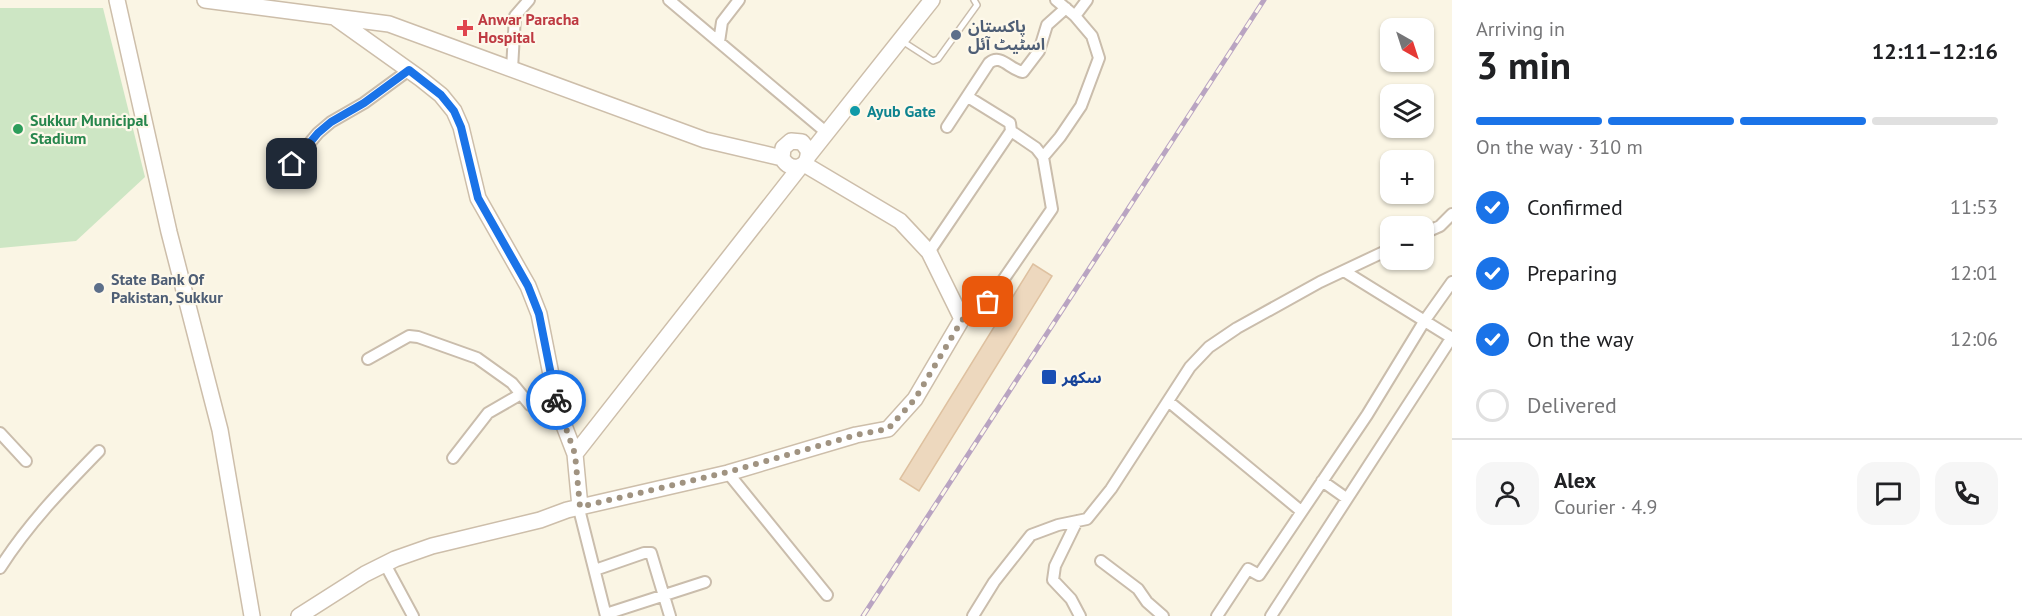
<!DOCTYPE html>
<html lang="en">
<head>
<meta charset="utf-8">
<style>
  :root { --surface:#fff; --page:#f6f6f6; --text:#202124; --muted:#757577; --line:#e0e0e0; --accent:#1a73e8 }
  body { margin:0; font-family:"PT Sans","Noto Sans Arabic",sans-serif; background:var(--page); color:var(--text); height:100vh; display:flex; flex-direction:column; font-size:22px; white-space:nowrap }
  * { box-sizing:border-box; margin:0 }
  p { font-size:20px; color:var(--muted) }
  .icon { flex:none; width:33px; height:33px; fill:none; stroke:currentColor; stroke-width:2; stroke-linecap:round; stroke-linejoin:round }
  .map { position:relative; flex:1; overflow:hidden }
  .details { display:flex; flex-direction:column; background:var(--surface); width:570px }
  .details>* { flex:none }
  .needle { width:39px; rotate:141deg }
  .controls { position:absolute; left:1380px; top:18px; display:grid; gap:12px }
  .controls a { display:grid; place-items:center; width:54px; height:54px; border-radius:12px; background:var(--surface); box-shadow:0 2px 4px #0004; font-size:30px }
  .pin { position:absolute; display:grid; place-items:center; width:51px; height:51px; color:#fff; margin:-26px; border-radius:12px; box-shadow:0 3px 9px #0006 }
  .courier { position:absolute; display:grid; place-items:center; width:60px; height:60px; margin:-30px; border:4px solid #1a73e8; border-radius:50%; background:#fff; color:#222; box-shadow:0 2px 8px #0007 }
  .overview em { font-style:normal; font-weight:700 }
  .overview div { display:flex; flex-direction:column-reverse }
  .overview { display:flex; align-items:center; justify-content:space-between; height:102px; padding:0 24px }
  h1 { font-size:39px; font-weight:700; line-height:45px }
  .bar { display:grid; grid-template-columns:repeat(4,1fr); gap:9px 6px; align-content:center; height:72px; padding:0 24px }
  .bar i { height:8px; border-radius:4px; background:var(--line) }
  .bar .selected { background:var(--accent) }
  .bar p { grid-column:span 4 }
  .line { display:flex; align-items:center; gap:15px; padding:0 24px; border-top:2px solid var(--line) }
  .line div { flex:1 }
  .round { display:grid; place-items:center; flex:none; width:63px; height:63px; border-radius:18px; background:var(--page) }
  ol { padding:0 24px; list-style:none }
  li { display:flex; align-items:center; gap:18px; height:66px }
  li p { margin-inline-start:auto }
  li .icon { padding:6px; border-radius:50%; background:var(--accent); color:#fff; stroke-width:4 }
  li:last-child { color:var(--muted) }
  li i { width:33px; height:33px; border:3px solid var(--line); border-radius:50% }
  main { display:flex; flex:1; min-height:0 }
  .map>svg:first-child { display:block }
  .green { fill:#cde6c4 }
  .building { fill:#edd8be; stroke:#dec1a0; stroke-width:1.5 }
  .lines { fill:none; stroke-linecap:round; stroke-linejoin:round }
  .lane-casing { stroke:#cabdac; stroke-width:8 }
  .street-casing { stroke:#cabdac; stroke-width:14 }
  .secondary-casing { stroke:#cdbeaa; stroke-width:18 }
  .lane { stroke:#fff; stroke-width:5 }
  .street { stroke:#fff; stroke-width:10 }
  .secondary { stroke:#fff; stroke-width:15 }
  .rail-casing { stroke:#b9a4c2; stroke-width:5 }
  .rail { stroke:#fdf8ea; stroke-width:3; stroke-dasharray:9; stroke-linecap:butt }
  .done { stroke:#a09381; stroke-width:6; stroke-dasharray:0 10.8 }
  .route { stroke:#1a73e8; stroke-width:8 }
  .health-dot { fill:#e0444e; stroke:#fdf8ea; stroke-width:2 }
  .service-dot { fill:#5c6f8a; stroke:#fdf8ea; stroke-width:2 }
  .culture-dot { fill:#0f9aa8; stroke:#fdf8ea; stroke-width:2 }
  .leisure-dot { fill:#2e9e5b; stroke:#fdf8ea; stroke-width:2 }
  .transit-dot { fill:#1a4fb4; stroke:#fdf8ea; stroke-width:2 }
  .labels { text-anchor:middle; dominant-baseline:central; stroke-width:4.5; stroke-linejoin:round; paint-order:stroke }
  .health-label { font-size:16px; font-weight:bold; fill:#be3a42; stroke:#fdf8ea; text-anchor:start }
  .service-label { font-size:16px; font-weight:bold; fill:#4e5e75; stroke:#fdf8ea; text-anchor:start }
  .culture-label { font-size:16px; font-weight:bold; fill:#0d838f; stroke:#fdf8ea; text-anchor:start }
  .leisure-label { font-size:16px; font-weight:bold; fill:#27864d; stroke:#fdf8ea; text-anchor:start }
  .transit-label { font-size:16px; font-weight:bold; fill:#164399; stroke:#fdf8ea; text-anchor:start }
</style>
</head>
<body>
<main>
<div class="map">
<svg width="1452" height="616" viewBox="0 0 1452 616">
  <rect width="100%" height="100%" fill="#faf5e4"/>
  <path class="green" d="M0,8H103L145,177L76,241L0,248Z"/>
  <path class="building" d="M1033,264L1052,276L919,491L900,479Z"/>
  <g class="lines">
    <defs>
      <path id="lane" d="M902,41L933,61L938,59L977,5L974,0"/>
      <path id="street" d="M669,0L827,133
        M1075,16L1087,0
        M719,42L722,22L739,0
        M512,69L515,16L529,0
        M947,127L989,63C1001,53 1010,70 1023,72L1039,51L1047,25L1066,8
        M1043,157L1060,137L1081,106L1099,58L1092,36L1075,16L1056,0
        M292,164L318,133L331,122L364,103L409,70
        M1424,233L1440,226L1452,214
        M929,252L1011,131
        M1344,271L1452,338
        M962,319L988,302L1052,209L1043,157L1036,148L1011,131L1010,123L968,97
        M368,359L409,336L418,337L477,358L512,383L530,405L558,410
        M1168,401L1301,511
        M0,433L26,461
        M453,458L488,413L521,394
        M728,473L827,595
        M1322,481L1346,498
        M580,507V513L606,616
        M1077,521L1055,566L1053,580L1071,599L1080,616
        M1101,561L1138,589L1147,602L1163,616
        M385,564L413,616
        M0,568C28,524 63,488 99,451
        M595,570L644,553H651L670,616
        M606,614L705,582
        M973,616L994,582L1031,535L1058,525L1087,519L1111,489L1190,367L1209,347L1237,328L1320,282L1390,249
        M1217,616L1248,569L1259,575L1367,415L1425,320L1452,282
        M1271,616L1452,337"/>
      <path id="secondary" d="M117,0L169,232L220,430L252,616
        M205,0L389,24L705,140L782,158C791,174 810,168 808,150L802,142L791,141L783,148L782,158
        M334,17L421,79L441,95L454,111L461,127L478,198L528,286L539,314L558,410L575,454L580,507
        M809,155L932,0
        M575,454L800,167
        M299,616L365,574L395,559L432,546L540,520L567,510L728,473L856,435L888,429L915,399L962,319L929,252L900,221L804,164"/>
    </defs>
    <use href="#lane" class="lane-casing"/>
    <use href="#street" class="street-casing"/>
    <use href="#secondary" class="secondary-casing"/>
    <use href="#lane" class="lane"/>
    <use href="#street" class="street"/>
    <use href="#secondary" class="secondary"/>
    <defs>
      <path id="rail" d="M863,616L1264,0"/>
    </defs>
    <use href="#rail" class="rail-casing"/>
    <use href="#rail" class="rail"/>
  </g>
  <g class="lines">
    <path class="done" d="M556,400L575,454L580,507L728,472L856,435L888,429L915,399L962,320L988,302"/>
    <path class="route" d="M292,164L318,133L331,122L364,103L409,70L441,95L454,111L461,127L478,198L528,286L539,314L556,400"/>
  </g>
  <path class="health-dot" d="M462 19h6v6h6v6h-6v6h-6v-6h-6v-6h6z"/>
  <g class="service-dot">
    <circle cx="956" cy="35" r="6"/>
    <circle cx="99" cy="288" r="6"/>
  </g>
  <circle class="culture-dot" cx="855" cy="111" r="6"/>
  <circle class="leisure-dot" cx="18" cy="129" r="6"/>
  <rect class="transit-dot" x="1041" y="369" width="16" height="16" rx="3"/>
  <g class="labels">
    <g class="health-label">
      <text x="478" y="19">Anwar Paracha<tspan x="478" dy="18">Hospital</tspan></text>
    </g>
    <g class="service-label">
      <text x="968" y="26">پاکستان<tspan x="968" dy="18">اسٹیٹ آئل</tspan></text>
      <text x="111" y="279">State Bank Of<tspan x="111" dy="18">Pakistan, Sukkur</tspan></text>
    </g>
    <g class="culture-label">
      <text x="867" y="111">Ayub Gate</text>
    </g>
    <g class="leisure-label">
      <text x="30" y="120">Sukkur Municipal<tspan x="30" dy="18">Stadium</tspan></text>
    </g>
    <g class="transit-label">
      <text x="1062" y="377">سكهر</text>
    </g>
  </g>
</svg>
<div class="controls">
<a><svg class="needle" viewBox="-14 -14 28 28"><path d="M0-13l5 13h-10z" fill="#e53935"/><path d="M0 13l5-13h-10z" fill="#757577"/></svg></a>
<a><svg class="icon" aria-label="layers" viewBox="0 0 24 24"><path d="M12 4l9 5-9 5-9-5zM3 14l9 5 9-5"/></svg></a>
<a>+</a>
<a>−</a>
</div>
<div class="pin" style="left:988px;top:302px;background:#ea580c"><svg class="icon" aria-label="bag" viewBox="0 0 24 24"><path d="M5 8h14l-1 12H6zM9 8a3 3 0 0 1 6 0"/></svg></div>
<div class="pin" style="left:292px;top:164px;background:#1f2937"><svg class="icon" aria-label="home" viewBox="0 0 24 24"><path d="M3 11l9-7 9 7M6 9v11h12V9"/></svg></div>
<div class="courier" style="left:556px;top:400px"><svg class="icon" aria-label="bike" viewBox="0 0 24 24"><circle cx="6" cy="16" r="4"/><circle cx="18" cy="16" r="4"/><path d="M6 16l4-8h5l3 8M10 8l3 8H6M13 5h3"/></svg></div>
</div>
<section class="details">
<div class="overview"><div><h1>3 min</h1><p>Arriving in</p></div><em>12:11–12:16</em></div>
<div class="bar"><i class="selected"></i><i class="selected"></i><i class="selected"></i><i></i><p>On the way · 310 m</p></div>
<ol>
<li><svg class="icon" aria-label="check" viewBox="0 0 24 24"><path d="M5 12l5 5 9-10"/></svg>Confirmed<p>11:53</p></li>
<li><svg class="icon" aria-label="check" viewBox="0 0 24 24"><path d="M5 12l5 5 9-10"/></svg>Preparing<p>12:01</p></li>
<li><svg class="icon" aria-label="check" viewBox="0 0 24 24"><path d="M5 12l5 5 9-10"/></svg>On the way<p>12:06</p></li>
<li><i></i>Delivered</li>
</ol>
<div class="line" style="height:108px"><a class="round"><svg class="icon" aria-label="person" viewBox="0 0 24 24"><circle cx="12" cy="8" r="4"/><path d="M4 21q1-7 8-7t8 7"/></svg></a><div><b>Alex</b><p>Courier · 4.9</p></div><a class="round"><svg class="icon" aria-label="chat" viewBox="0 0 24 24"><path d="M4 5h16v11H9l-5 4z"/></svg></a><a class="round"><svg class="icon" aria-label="phone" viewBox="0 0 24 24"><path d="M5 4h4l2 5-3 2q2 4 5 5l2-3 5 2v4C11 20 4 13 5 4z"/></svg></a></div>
</section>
</main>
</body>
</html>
